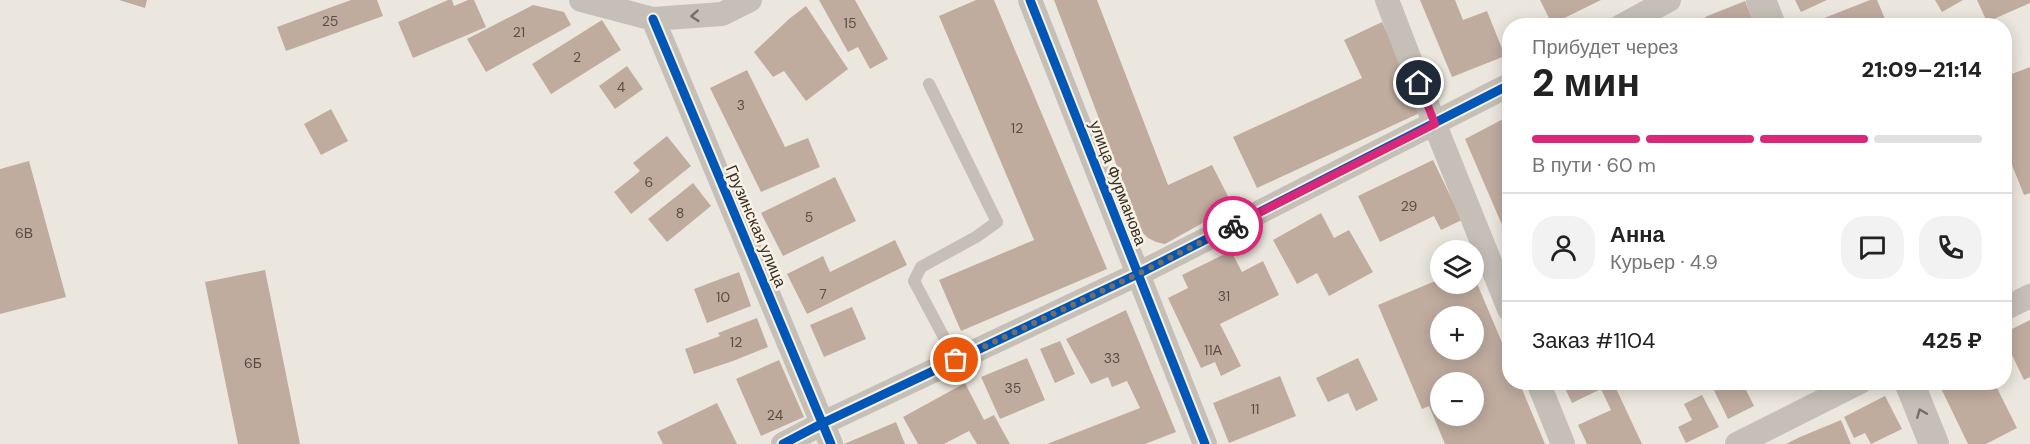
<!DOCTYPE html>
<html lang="ru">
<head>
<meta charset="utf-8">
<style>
  :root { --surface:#fff; --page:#f2f2f2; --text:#222; --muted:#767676; --line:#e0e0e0; --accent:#db2777 }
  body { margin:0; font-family:"DM Sans",sans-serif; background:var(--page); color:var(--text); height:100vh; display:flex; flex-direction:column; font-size:22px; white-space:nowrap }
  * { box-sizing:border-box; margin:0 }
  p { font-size:20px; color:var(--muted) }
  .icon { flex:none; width:33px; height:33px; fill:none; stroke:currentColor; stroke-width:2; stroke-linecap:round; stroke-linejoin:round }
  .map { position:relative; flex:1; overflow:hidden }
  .drawer { position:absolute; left:1502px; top:18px; width:510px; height:372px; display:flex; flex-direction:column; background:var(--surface); border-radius:24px; box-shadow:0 3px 15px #0003 }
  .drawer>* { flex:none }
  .tools { position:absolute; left:1430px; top:240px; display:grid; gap:12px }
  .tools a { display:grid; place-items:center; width:54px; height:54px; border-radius:50%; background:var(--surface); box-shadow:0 3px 15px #0003; font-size:30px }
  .pin { position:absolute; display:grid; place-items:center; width:51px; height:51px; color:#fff; margin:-26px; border:3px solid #fff; border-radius:50%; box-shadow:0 2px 6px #0007 }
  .courier { position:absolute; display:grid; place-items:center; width:60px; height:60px; margin:-30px; border:4px solid #db2777; border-radius:50%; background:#fff; color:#222; box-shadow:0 2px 8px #0007 }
  .overview em { font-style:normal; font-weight:800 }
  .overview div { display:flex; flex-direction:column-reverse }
  .overview { display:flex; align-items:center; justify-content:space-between; height:102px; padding:0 30px }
  h1 { font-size:39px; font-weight:800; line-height:45px }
  .bar { display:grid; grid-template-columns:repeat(4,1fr); gap:9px 6px; align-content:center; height:72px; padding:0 30px }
  .bar i { height:8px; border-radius:4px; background:var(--line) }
  .bar .selected { background:var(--accent) }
  .bar p { grid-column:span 4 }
  .line { display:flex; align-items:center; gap:15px; padding:0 30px; border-top:2px solid var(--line) }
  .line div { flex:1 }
  .round { display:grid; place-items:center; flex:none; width:63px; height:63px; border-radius:24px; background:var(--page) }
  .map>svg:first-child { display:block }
  .building { fill:#c0ac9f; fill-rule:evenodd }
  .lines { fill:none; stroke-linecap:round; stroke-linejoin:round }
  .service { stroke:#c5bfb7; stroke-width:12 }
  .minor { stroke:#c5bfb7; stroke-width:24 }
  .tertiary { stroke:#c5bfb7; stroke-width:30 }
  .cycleway-casing { stroke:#f9f2e5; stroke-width:13 }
  .cycleway { stroke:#0057b8; stroke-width:9 }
  .oneway { stroke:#766e67 }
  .done { stroke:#756d66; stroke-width:6; stroke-dasharray:0 10.8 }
  .route { stroke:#db2777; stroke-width:8 }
  .labels { text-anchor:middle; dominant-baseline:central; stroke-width:5; stroke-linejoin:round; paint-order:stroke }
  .number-label { font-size:14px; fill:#584c44 }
  .street-label { font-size:16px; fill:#352c26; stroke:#f9f2e5 }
</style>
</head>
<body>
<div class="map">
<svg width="2030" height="444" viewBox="0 0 2030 444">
  <rect width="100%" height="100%" fill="#ece7de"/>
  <path class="building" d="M119,0H147L145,8Z
    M351,0H377L383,16L286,51L277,27Z
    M448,0H452L454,6L468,0H474L486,27L413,58L398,22Z
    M819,0H855L888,59L870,69L858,47L848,52Z
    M976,0H994L1107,269L961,331L939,280L1034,240L939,16Z
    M1054,0H1097L1168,185L1212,165L1233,206L1165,244L1156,242L1148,238L1142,232Z
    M1420,0H1455L1463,20L1487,11L1505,56L1452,77Z
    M1540,0H1601L1552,24Z
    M1795,0H1827L1801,12Z
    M1870,0H1877L1888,26H1804Z
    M1935,0H1963L1942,12Z
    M1977,0H2030V3L1987,22Z
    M1745,1L1755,26H1708L1705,17Z
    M533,5L564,12L571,25L486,72L467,39Z
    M806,6L848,69L806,101L784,71L773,77L754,52L789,19Z
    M602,20L621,50L551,94L532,64Z
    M1382,22L1424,111L1257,188L1233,137L1362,78L1344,40Z
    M627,66L643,89L615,109L599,86Z
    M2030,67V193L2024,195L2004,145V77Z
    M747,70L785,147L808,138L820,167L761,192L710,88Z
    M331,109L348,141L321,155L304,124Z
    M1509,116V241L1465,139Z
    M667,136L691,166L631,214L614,192L640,171L633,163Z
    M1433,160L1462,220L1441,230L1434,216L1380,242L1358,196Z
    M29,161L66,297L0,314V169Z
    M835,177L856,221L783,256L761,213Z
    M693,183L711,206L667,242L648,219Z
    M1321,213L1334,238L1349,230L1373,272L1329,296L1317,273L1297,284L1273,240Z
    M895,240L907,265L807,314L787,274L823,256L830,272Z
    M1231,251L1242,272L1263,261L1279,295L1220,324L1241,366L1221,376L1215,362L1201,368L1168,298L1188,288L1182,275Z
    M265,270L300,444H238L205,282Z
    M739,272L751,306L707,323L694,289Z
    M1473,274L1509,359V382H1519L1545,444H1445L1429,406L1422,409L1378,305L1440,279V284H1473ZM1440,316H1473V350H1440ZM1440,382H1473V416H1440Z
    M852,307L866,339L824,357L810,325Z
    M1126,310L1176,432L1145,444H1047L1140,408L1127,381L1112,387L1108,377L1091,384L1066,339Z
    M757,318L768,347L733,361L694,374L685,349L720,336L718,333Z
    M2030,320V377L2024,380L2004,338V333Z
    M1060,341L1075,374L1055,383L1040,349Z
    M1027,358L1045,400L1000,419L981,377Z
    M1358,358L1378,400L1356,411L1348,393L1328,402L1316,378Z
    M779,360L804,417L761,436L736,379Z
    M1280,376L1296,416L1229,443L1213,403Z
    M1566,382H1613L1642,444H1587L1578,425L1611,410L1601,389L1572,403L1563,384Z
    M1710,382H1742L1754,406L1728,419Z
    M1938,382H1994L2017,428L1986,444H1968Z
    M965,383L984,420L994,415L1010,444H977L969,431L944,444H918L903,417Z
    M1702,395L1719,427L1686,443L1678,427L1692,420L1684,404Z
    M1885,396L1902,429L1871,444L1865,433L1854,438L1844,417Z
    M717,403L737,444H663L657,432Z
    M1841,420L1851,444H1786L1800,437Z
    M896,422L905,444H844Z"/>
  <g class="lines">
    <path class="service" d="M929,84L997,222L976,237L921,267L914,281L956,360"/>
    <path class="minor" d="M581,0L653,19L722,14L750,0
      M1030,0L1205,444
      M1387,0L1435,125L1509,309
      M653,19L831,444
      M1621,26L1669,0
      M2004,309L2030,296
      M1538,382L1563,444
      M783,444L823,423L1138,274L1509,85
      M1737,444L1860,382"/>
    <path class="tertiary" d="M1761,0L1771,26
      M1909,382L1934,444"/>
    <defs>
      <path id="cycleway" d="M1030,0L1205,444
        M653,19L831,444
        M783,444L823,423L1138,274L1509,85"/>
    </defs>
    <use href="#cycleway" class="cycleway-casing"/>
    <use href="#cycleway" class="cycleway"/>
  </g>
  <defs><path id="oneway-chevron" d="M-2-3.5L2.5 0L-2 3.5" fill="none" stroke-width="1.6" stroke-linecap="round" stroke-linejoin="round" transform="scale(1.5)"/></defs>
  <g class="oneway">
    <use href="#oneway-chevron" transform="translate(695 16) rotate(176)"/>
    <use href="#oneway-chevron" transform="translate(1921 413) rotate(-112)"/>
  </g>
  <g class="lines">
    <path class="done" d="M956,360L1138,274L1233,226"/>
    <path class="route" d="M1233,226L1435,124L1419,83"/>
  </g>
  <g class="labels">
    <g class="number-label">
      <text x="330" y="21">25</text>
      <text x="850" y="23">15</text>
      <text x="519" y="32">21</text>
      <text x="577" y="57">2</text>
      <text x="621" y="87">4</text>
      <text x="741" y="105">3</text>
      <text x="1017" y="128">12</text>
      <text x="649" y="182">6</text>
      <text x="1409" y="206">29</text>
      <text x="680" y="213">8</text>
      <text x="809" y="217">5</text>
      <text x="24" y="233">6В</text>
      <text x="823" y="294">7</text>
      <text x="1224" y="296">31</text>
      <text x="723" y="297">10</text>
      <text x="736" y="342">12</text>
      <text x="1213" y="350">11А</text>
      <text x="1112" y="358">33</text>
      <text x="253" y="363">6Б</text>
      <text x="1013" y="388">35</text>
      <text x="1255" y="409">11</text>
      <text x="775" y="415">24</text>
    </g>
    <g class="street-label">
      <text transform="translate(1118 183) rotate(69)">улица Фурманова</text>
      <text transform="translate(756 226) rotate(67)">Грузинская улица</text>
    </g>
  </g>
</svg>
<div class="tools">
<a><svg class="icon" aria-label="layers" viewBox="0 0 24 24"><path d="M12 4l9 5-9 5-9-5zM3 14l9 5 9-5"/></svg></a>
<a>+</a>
<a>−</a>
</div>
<div class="pin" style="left:956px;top:360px;background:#ea580c"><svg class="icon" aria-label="bag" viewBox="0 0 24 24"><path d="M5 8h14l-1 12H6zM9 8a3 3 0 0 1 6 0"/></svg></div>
<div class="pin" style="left:1419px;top:83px;background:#1f2937"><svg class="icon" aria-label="home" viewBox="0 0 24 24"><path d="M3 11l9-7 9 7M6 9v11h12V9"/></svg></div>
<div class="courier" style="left:1233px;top:226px"><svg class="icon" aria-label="bike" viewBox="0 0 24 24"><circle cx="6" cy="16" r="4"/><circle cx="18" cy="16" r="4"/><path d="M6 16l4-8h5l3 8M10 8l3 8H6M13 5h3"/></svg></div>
<section class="drawer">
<div class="overview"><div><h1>2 мин</h1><p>Прибудет через</p></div><em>21:09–21:14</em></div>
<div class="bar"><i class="selected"></i><i class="selected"></i><i class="selected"></i><i></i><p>В пути · 60 m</p></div>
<div class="line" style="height:108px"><a class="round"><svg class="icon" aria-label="person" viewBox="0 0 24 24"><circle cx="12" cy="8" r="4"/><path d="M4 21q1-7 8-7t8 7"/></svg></a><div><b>Анна</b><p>Курьер · 4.9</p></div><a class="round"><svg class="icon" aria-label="chat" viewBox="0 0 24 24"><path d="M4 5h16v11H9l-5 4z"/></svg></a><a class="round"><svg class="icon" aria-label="phone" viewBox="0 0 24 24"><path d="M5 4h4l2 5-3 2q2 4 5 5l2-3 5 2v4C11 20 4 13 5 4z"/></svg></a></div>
<div class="line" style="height:78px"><div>Заказ #1104</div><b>425 ₽</b></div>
</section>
</div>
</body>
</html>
